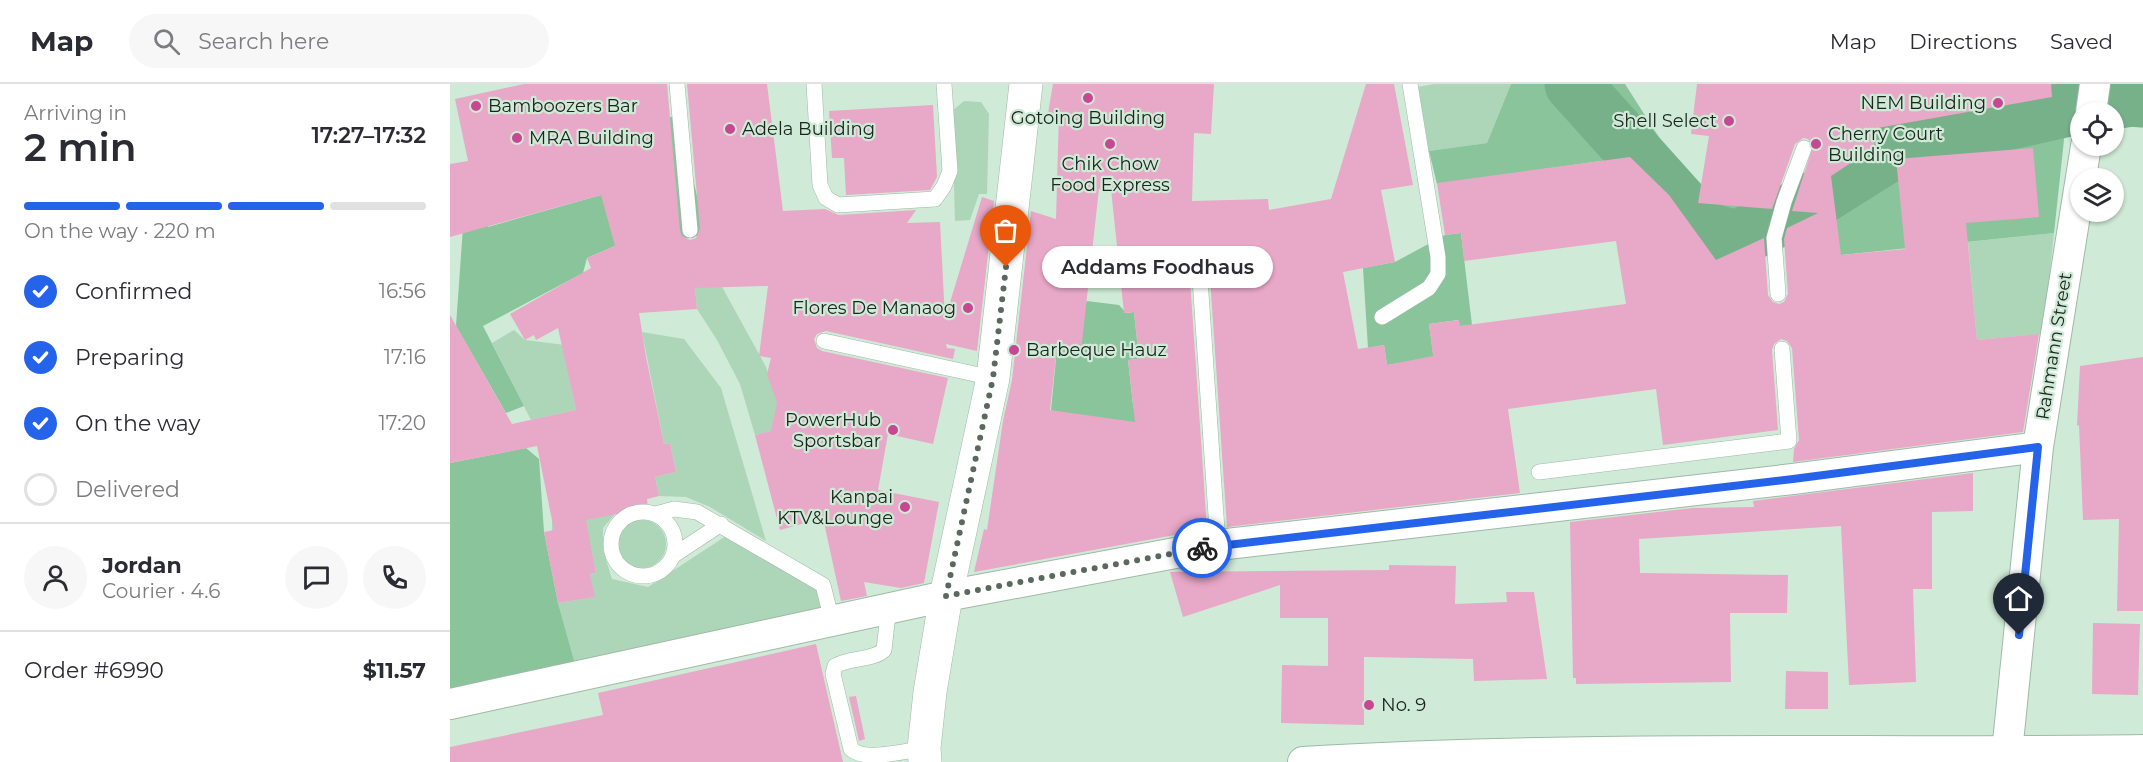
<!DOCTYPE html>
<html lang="en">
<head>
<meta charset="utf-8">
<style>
  :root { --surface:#fff; --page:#f7f7f7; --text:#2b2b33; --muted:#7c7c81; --line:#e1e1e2; --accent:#2563eb }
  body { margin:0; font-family:Montserrat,sans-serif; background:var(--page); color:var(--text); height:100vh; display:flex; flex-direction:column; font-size:22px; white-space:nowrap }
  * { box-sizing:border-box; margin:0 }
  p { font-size:20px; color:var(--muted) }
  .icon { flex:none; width:33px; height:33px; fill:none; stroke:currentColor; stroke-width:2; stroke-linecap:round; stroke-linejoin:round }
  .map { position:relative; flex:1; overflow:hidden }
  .sheet { display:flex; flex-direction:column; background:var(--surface); width:450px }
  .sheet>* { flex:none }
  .controls { position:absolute; left:1620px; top:18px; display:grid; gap:12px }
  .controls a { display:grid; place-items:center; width:54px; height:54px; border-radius:50%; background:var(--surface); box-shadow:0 2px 4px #0004; font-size:30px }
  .pin { position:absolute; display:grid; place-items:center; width:51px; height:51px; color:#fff; margin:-62px -26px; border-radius:50% 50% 50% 0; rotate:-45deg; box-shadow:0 0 6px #0007 }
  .pin .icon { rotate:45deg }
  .courier { position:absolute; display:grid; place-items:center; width:60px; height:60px; margin:-30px; border:4px solid #2563eb; border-radius:50%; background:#fff; color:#222; box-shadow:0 2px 8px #0007 }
  .bubble { position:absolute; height:42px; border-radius:21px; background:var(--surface); box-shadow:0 2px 4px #0004; font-size:20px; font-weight:600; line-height:42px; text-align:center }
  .head em { font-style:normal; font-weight:600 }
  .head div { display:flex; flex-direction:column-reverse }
  .head { display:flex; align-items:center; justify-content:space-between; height:102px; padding:0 24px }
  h1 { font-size:39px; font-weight:600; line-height:45px }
  .bar { display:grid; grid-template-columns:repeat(4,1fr); gap:9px 6px; align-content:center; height:72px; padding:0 24px }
  .bar i { height:8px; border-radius:4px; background:var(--line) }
  .bar .selected { background:var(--accent) }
  .bar p { grid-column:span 4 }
  .line { display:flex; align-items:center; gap:15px; padding:0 24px; border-top:2px solid var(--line) }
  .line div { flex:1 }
  .round { display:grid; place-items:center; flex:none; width:63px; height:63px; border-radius:32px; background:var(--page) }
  ol { padding:0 24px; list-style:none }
  li { display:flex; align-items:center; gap:18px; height:66px }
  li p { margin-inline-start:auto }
  li .icon { padding:6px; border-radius:50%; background:var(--accent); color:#fff; stroke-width:4 }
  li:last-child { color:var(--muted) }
  li i { width:33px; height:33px; border:3px solid var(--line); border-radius:50% }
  header { display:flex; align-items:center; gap:36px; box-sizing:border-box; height:84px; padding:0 30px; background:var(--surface); border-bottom:2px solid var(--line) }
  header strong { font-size:28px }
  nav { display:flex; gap:33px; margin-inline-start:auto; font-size:21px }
  .search { width:420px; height:54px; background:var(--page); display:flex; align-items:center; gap:15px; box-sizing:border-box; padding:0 21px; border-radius:33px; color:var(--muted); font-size:22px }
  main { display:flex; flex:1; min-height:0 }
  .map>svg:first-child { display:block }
  .green { fill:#add6b8 }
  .forest { fill:#89c49b }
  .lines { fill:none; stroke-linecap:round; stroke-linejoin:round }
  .river { stroke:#77b189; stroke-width:57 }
  .building { fill:#e8a8c8; fill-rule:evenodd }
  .lane-casing { stroke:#9fb9a6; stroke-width:16 }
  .street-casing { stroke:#9fb9a6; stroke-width:32 }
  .secondary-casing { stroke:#9fb9a6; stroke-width:34 }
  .lane { stroke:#fff; stroke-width:15 }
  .street { stroke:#fff; stroke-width:30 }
  .secondary { stroke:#fff; stroke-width:33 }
  .done { stroke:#59695e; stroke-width:6; stroke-dasharray:0 10.8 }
  .route { stroke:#2563eb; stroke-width:8 }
  .poi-dot { fill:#c74792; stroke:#cfead6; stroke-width:2 }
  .labels { text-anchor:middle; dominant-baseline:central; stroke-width:4.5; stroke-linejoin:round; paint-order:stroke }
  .poi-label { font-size:18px; fill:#1a241d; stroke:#cfead6; text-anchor:start }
  .street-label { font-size:18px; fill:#1a241d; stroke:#cfead6 }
</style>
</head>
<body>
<header>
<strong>Map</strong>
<div class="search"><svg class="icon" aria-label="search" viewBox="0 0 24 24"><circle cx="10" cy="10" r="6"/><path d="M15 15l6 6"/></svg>Search here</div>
<nav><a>Map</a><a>Directions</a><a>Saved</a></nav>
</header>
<main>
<section class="sheet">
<div class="head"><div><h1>2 min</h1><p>Arriving in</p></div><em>17:27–17:32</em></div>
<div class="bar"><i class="selected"></i><i class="selected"></i><i class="selected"></i><i></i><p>On the way · 220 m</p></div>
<ol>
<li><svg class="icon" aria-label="check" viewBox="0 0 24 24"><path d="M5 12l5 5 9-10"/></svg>Confirmed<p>16:56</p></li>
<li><svg class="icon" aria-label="check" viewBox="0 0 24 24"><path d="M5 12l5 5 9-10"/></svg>Preparing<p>17:16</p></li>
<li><svg class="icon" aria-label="check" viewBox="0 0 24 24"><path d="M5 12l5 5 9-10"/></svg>On the way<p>17:20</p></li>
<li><i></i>Delivered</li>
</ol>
<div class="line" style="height:108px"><a class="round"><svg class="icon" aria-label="person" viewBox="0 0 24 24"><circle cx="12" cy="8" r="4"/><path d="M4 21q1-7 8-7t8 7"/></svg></a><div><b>Jordan</b><p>Courier · 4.6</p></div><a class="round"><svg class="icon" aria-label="chat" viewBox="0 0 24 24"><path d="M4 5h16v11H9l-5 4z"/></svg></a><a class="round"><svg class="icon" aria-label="phone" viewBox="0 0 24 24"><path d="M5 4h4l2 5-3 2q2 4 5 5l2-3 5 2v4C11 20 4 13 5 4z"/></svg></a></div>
<div class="line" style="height:78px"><div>Order #6990</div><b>$11.57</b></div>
</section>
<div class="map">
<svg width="1693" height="678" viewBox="0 0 1693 678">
  <rect width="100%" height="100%" fill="#cfead6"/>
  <path class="green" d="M984,0H1061L1037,59L979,67L968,3Z
    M514,17L531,18L539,30L537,110H529L520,136L505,137L502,27Z
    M1604,149L1593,250L1527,256L1518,158Z
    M271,201L316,283L335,344L305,351L290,300L267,256L247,225L245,204Z
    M64,246L75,256L131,263L116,279L126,326L81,336L42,259Z
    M192,248L234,255L271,304L316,457L260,423L236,413L209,412L205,393L226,388L220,359L214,360Z
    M163,425L164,431L153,444V466L162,495L198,503L276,452L370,500L371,527L127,587L108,519L144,513L140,490L146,489L140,458L102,447V437Z
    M168 460a24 24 0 1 1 48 0a24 24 0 1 1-48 0Z"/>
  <path class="forest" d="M1061,0H1175L1249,116L1296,123L1302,161L1271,173L1255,200L1254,159L1180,73L987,100L979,67L1037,59Z
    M1619,24L1616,37L1604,149L1391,171L1366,115L1468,51L1556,38Z
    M226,31L244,99L255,148L242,154L174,158L137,174L133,189L33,242L74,322L56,329L6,242L16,101L25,99L38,143L151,111L189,46Z
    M1011,149L1022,241L1010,242L1008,236L979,240L992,334L949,279L937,281L934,261L918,264L913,184L945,178L995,151Z
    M637,217L669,221L676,229L684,228L689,275L678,276L683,321L691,360L601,326L607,264Z
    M76,364L89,375L94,448L108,519L127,587L0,609V379Z"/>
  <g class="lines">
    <path class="river" d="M1123,0L1254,146L1287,155L1366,115L1468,51L1556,38L1619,24L1681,14L1693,15"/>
  </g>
  <path class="building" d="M74,0H217L230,147L232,152L240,156L246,154L250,145L237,0H317L333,127L375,125L389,131L466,126L457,139L490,138L495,235L532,113L544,117L527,267L496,260L497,264L505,265L503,275L376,247L367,250L364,255L367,264L372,267L498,294L483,360L438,350L428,406L489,418L474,499L451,504L414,498L417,512L391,517L373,434L330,446L305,351L321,347L327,319L317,290L321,274L309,272L318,202L245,204L247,225L189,229L196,273L214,360L220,359L226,388L205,393L209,412L197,415L198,424L136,436L146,489L140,490L145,513L108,519L94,448L104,446L87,362L0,379V231L62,340L126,326L108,244L86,256L84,251L75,256L60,230L141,184L137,174L165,162L151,111L0,153V80L18,77L5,15Z
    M603,0H764L761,50L744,49L742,117L818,115L819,126L881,115L916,0H944L963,101L931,106L945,178L893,188L908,265L934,261L937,281L983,272L979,240L1009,236L1010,242L1176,220L1166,157L1014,177L1011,149L995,151L987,99L1180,73L1219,111L1266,176L1314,154L1318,211L1323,218L1329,220L1334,218L1338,210L1334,155L1337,144L1368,129L1342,127L1363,62L1358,55L1353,54L1345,60L1322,125L1248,119L1259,52L1241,50L1247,0H1601L1602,13L1422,45L1425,63L1381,92L1391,171L1455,165L1446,75L1583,64L1589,133L1516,139L1527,256L1589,250L1573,348L1343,378L1344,365L1349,356L1342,264L1337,257L1331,255L1324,260L1322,266L1328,346L1213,361L1206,305L1058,325L1070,409L777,443L759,179L754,172L748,170L741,175L739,181L757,445L524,488L534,445L537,446L553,337L562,296L581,127L606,135L609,29H598ZM649,105H661L674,229L684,228L689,275L678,276L685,338L600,326L607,264L631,267Z
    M483,21L487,93L480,106L396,111L394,74H382L379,27Z
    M1693,273V527H1667L1669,435L1633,436L1629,341L1627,342L1630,282Z
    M1523,389V427L1482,428V505H1463L1466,598L1399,601L1391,442L1189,455L1190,489L1338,491L1337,529H1280L1281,598L1126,600V594H1123L1120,438L1243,424L1304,423L1303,417Z
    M939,481L1006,482L1005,520L1057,518L1056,508H1084L1097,595L1024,597L1023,575L914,573V641L831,639L832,581L878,582V534H830V501L733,533L720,488L939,486Z
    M1643,539L1690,540L1688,611L1642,610Z
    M366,560L393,678H0V663L153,631L148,609Z
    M1336,587L1378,588V625H1335Z
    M406,612L415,655L409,657L399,613Z"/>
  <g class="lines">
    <defs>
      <path id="lane" d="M227,0L240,146
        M364,0L370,101L376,114L388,121L485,115L494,102L500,87L494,0
        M749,180L768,461
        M1328,210L1324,154L1334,118L1354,64
        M932,233L979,204L988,190V173L960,0
        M374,257L543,294
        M1089,388L1339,357L1332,265
        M161 460a32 32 0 1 1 64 0a32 32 0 1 1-64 0Z
        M206,430L224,425L247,428L373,501L382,537
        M224,471L271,440
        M435,526L437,539L434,566C422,577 400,573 385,582L383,590L401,665C415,678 455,667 474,664"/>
      <path id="street" d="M1641,28L1645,0
        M0,620L496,512L768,461L1343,395L1588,363
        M853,678C1133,661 1413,670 1693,666
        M1556,678L1588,363L1636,62"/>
      <path id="secondary" d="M475,678L474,664L480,608L496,512L543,294L576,0"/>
    </defs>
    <use href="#lane" class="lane-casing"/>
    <use href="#street" class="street-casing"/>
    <use href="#secondary" class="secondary-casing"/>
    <use href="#lane" class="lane"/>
    <use href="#street" class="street"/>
    <use href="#secondary" class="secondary"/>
  </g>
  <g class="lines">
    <path class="done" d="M556,183L543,294L496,512L752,464"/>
    <path class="route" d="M752,464L1343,395L1588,363L1569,551"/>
  </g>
  <g class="poi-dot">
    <circle cx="638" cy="14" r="6"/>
    <circle cx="1548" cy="19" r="6"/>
    <circle cx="26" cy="22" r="6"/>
    <circle cx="1279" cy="37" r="6"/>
    <circle cx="280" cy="45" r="6"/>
    <circle cx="67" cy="54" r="6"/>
    <circle cx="660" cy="60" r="6"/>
    <circle cx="1366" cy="60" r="6"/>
    <circle cx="518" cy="224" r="6"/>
    <circle cx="564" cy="266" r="6"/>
    <circle cx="443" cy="346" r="6"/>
    <circle cx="455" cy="423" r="6"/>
    <circle cx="919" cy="621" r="6"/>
  </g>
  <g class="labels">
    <g class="poi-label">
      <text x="1536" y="19" text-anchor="end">NEM Building</text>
      <text x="38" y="22">Bamboozers Bar</text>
      <text x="638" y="34" text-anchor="middle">Gotoing Building</text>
      <text x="1267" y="37" text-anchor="end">Shell Select</text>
      <text x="292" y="45">Adela Building</text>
      <text x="1378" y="50">Cherry Court<tspan x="1378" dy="21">Building</tspan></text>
      <text x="79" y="54">MRA Building</text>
      <text x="660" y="80" text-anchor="middle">Chik Chow<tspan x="660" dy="21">Food Express</tspan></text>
      <text x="506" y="224" text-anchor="end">Flores De Manaog</text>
      <text x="576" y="266">Barbeque Hauz</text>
      <text x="431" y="336" text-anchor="end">PowerHub<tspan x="431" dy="21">Sportsbar</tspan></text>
      <text x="443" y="413" text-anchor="end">Kanpai<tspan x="443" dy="21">KTV&amp;Lounge</tspan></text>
      <text x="931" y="621">No. 9</text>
    </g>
    <g class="street-label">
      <text transform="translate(1604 262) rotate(-81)">Rahmann Street</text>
    </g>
  </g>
</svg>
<div class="controls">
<a><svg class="icon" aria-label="locate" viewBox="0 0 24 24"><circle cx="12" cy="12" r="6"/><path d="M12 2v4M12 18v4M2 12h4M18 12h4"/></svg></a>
<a><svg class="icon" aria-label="layers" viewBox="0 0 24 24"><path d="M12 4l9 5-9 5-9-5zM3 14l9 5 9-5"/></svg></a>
</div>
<div class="pin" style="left:556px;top:183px;background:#ea580c"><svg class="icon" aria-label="bag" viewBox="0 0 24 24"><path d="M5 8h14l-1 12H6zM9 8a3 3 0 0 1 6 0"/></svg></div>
<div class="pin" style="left:1569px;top:551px;background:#1f2937"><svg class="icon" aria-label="home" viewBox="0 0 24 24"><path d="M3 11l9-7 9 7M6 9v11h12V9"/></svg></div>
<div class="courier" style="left:752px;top:464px"><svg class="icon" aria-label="bike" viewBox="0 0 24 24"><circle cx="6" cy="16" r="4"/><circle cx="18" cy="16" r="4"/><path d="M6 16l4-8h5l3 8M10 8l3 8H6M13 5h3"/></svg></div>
<div class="bubble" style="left:592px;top:162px;width:231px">Addams Foodhaus</div>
</div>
</main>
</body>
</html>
